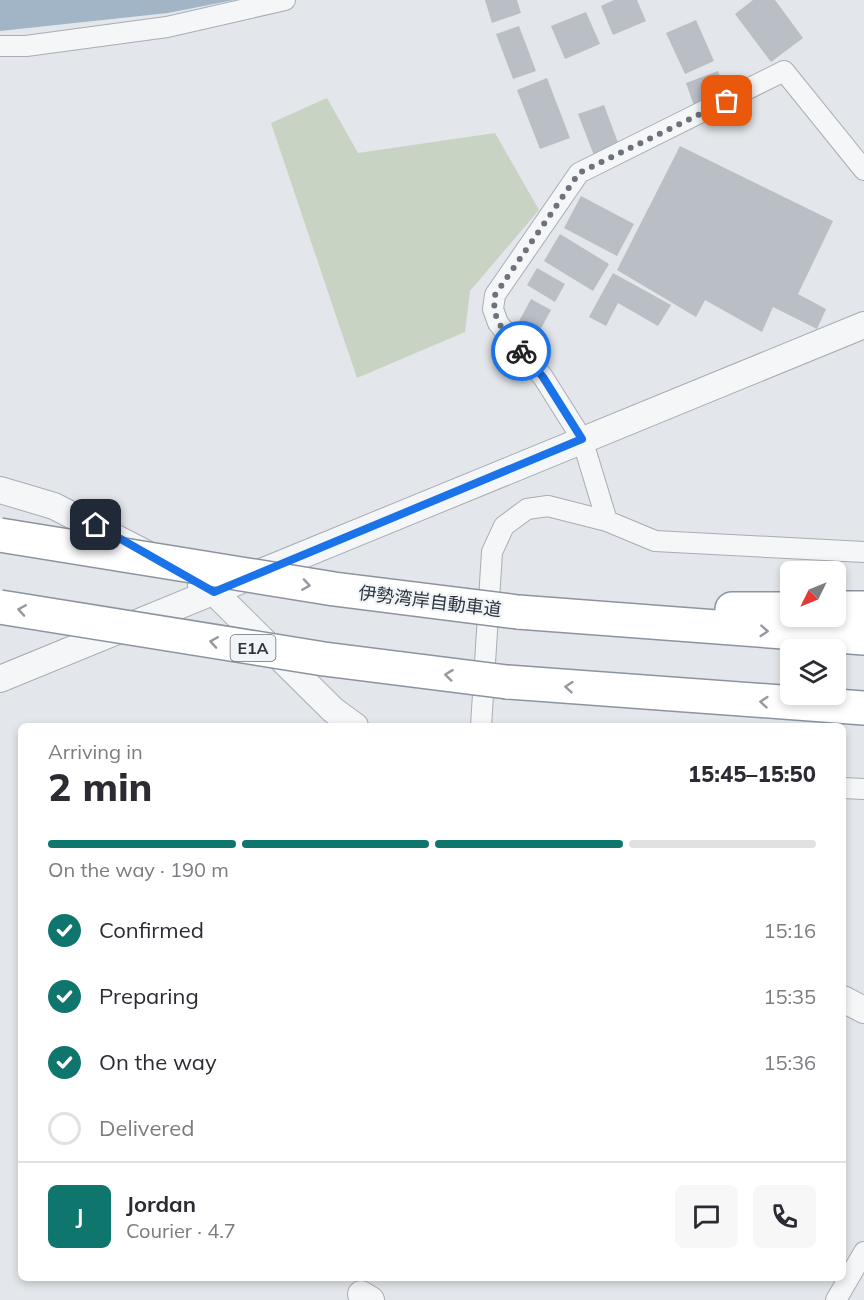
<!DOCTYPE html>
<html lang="en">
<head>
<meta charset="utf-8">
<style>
  :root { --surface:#fff; --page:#f7f7f7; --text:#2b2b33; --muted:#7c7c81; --line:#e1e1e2; --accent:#0f766e }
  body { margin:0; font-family:Mulish,"Noto Sans JP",sans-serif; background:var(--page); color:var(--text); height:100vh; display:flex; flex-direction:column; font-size:22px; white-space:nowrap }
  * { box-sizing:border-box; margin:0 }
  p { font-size:20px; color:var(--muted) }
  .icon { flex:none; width:33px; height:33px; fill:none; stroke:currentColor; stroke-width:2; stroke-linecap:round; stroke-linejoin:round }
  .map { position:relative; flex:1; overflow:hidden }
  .sheet { position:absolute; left:18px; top:723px; width:828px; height:558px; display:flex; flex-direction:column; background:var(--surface); border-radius:9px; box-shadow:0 3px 9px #0003 }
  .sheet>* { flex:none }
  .needle { width:39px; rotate:227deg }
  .controls { position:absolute; left:780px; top:561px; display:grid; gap:12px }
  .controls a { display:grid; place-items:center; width:66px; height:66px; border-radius:9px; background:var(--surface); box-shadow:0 3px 9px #0003; font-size:30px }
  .pin { position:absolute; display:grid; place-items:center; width:51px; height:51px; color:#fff; margin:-26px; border-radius:12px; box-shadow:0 3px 9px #0006 }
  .courier { position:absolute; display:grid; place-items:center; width:60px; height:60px; margin:-30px; border:4px solid #1a73e8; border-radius:50%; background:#fff; color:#222; box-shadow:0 2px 8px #0007 }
  .overview em { font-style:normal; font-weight:800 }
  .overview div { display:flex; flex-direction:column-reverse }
  .overview { display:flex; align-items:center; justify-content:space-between; height:102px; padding:0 30px }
  h1 { font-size:39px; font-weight:800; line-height:45px }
  .bar { display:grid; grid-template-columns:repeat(4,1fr); gap:9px 6px; align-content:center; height:72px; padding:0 30px }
  .bar i { height:8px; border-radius:4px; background:var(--line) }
  .bar .on { background:var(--accent) }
  .bar p { grid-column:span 4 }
  .line { display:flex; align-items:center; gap:15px; padding:0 30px; border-top:2px solid var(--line) }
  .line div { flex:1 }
  .round { display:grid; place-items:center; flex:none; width:63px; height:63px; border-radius:9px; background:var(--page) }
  ol { padding:0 30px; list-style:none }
  li { display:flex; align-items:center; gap:18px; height:66px }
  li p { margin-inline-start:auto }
  li .icon { padding:6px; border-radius:50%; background:var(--accent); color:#fff; stroke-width:4 }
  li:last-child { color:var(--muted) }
  li i { width:33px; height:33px; border:3px solid var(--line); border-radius:50% }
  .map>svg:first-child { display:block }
  .green { fill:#c9d3c4 }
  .water { fill:#a1b5c7 }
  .building { fill:#babfc6 }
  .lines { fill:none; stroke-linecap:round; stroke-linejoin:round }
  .minor-casing { stroke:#a8adb4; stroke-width:22 }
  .tertiary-casing { stroke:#a8adb4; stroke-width:28 }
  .motorway-casing { stroke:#8b949f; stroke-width:36 }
  .minor { stroke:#f5f6f8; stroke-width:20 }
  .tertiary { stroke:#f5f6f8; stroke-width:26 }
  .motorway { stroke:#fff; stroke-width:33 }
  .motorway-bridge-casing { stroke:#8b949f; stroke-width:36; stroke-linecap:butt }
  .motorway-bridge { stroke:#fff; stroke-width:33 }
  .oneway { stroke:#969aa0 }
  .done { stroke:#6c737c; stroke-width:6; stroke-dasharray:0 10.8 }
  .route { stroke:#1a73e8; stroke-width:8 }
  .labels { text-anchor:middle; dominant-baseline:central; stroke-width:4.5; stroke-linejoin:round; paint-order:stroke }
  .shield { fill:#f2f5f7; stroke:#676f78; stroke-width:1.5 }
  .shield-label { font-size:16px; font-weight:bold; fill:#2c3541 }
  .street-label { font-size:18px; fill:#2c3541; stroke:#f2f5f7 }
</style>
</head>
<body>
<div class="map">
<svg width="864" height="1300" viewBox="0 0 864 1300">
  <rect width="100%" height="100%" fill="#e3e6ea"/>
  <path class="green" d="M327,98L358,153L495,133L539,210L470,291L465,332L357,378L271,123Z"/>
  <path class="water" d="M0,0H234L168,13L0,31Z"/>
  <path class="building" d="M485,0H517L521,13L492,23Z
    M614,0H637L646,21L613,35L601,6Z
    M753,0H775L803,38L771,62L735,14Z
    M586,12L600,44L565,59L551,26Z
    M696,20L714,61L685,74L666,33Z
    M519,26L536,71L513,79L496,34Z
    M718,71L727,94L694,106L686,83Z
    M547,78L570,138L540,149L517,90Z
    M604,105L620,148L595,158L578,114Z
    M680,146L833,221L798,294L826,309L817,329L773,307L762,332L705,300L696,317L617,270Z
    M581,196L634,224L617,256L564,228Z
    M560,234L609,264L593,291L544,261Z
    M537,268L565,284L555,302L527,285Z
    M613,273L671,305L658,326L618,303L606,326L589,317Z
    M531,299L551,310L538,334L518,323Z"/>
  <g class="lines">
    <defs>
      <path id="minor" d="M0,46H26L167,27L285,0
        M607,521L582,439L543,377L498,323L493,309L495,295L579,173L784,71L864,170
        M481,726L492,552L504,526L527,509L548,506L607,521L655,541L864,552
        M843,788L864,789
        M836,1300L864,1252"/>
      <path id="tertiary" d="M0,490L54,506L145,553
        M201,585L214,592L333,710L355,726
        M0,679L864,325
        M843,999L864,1010
        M361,1294L371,1300"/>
      <path id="motorway" d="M836,608H864
        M732,609H790
        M518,612L864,638
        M507,682L864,708"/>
    </defs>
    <use href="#minor" class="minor-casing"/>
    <use href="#tertiary" class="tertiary-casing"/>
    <use href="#motorway" class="motorway-casing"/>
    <use href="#minor" class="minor"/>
    <use href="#tertiary" class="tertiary"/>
    <use href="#motorway" class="motorway"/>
    <defs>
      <path id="motorway-bridge" d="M0,535L334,589L518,612
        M0,607L324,659L507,682"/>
    </defs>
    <use href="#motorway-bridge" class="motorway-bridge-casing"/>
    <use href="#motorway-bridge" class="motorway-bridge"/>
  </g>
  <defs><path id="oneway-chevron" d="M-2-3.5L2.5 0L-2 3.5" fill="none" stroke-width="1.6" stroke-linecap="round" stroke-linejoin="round" transform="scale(1.5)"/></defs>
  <g class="oneway">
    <use href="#oneway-chevron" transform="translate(306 585) rotate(9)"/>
    <use href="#oneway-chevron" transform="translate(22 610) rotate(-171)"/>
    <use href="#oneway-chevron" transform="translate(764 631) rotate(4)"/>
    <use href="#oneway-chevron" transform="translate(214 642) rotate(-171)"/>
    <use href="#oneway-chevron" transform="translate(449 675) rotate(-173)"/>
    <use href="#oneway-chevron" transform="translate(569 687) rotate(-175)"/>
    <use href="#oneway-chevron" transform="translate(764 702) rotate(-175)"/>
  </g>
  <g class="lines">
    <path class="done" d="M521,351C505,331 491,322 495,295L579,173L727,101"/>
    <path class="route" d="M96,525L214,592L582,439L543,377L521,351"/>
  </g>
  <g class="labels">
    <rect class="shield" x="230.5" y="635" width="45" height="26" rx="4.5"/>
    <g class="shield-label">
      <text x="253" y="648">E1A</text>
    </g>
    <g class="street-label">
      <text transform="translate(430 601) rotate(7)">伊勢湾岸自動車道</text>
    </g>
  </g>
</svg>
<div class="controls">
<a><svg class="needle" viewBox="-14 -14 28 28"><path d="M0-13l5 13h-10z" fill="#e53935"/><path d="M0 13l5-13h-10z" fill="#7c7c81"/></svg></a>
<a><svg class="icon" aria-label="layers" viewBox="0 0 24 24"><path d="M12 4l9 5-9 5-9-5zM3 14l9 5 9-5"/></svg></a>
</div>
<div class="pin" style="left:727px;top:101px;background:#ea580c"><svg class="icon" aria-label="bag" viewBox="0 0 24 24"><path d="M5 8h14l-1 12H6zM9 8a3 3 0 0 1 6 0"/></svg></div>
<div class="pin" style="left:96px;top:525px;background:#1f2937"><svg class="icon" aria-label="home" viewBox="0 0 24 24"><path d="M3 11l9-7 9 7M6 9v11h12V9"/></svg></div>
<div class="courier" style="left:521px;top:351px"><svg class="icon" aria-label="bike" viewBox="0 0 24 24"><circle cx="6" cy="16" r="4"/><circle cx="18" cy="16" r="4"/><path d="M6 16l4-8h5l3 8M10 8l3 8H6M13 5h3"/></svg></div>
<section class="sheet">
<div class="overview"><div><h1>2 min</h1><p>Arriving in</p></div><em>15:45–15:50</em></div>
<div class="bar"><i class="on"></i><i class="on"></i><i class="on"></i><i></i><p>On the way · 190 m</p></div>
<ol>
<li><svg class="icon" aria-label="check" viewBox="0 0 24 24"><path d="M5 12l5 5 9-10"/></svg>Confirmed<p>15:16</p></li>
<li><svg class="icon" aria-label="check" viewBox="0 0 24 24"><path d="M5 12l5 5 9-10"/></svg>Preparing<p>15:35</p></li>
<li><svg class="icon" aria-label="check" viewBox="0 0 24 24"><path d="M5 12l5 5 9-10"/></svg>On the way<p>15:36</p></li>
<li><i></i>Delivered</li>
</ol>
<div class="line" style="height:108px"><b class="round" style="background:var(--accent);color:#fff">J</b><div><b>Jordan</b><p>Courier · 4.7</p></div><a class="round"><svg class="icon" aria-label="chat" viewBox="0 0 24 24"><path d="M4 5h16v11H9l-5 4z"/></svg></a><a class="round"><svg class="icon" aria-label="phone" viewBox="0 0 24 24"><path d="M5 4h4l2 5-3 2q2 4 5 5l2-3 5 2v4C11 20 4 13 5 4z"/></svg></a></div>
</section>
</div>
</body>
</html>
